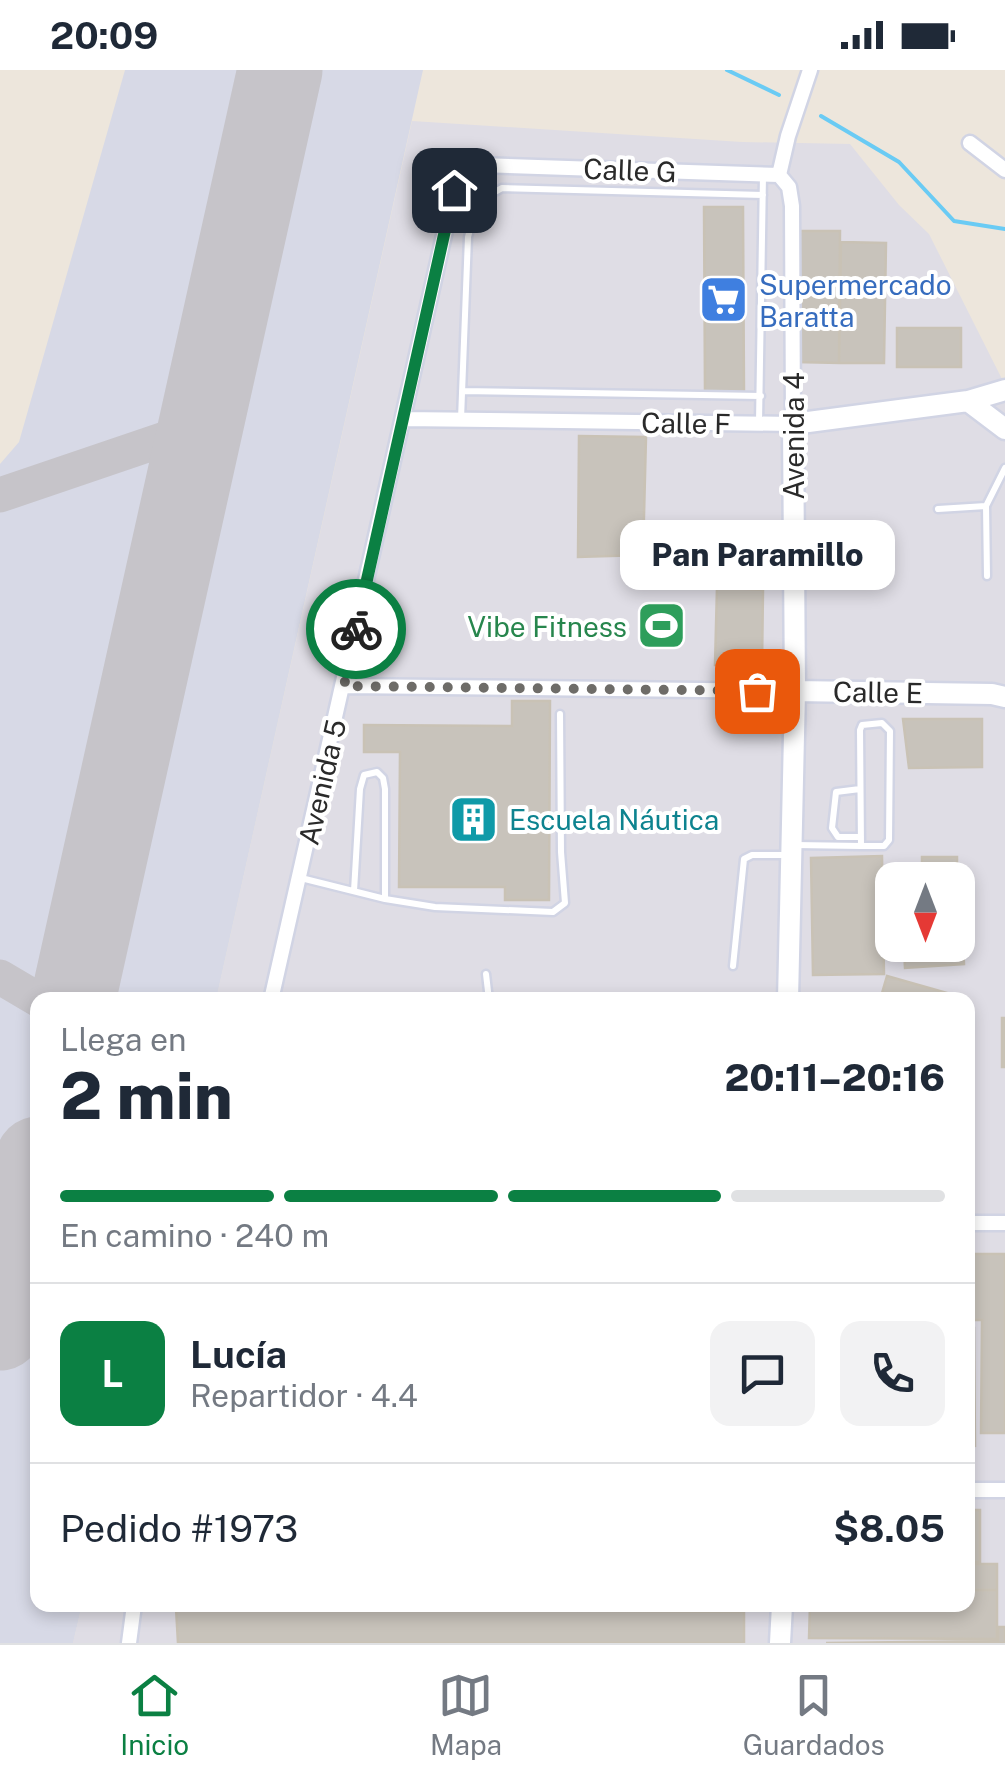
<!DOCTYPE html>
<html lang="es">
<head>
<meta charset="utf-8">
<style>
  :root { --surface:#fff; --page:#f2f2f3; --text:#1f2937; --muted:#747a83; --line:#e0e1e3; --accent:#0b8043 }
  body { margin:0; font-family:"Public Sans",sans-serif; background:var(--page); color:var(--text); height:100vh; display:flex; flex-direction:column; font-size:38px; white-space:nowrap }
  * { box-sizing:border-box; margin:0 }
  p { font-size:32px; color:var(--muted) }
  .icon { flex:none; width:55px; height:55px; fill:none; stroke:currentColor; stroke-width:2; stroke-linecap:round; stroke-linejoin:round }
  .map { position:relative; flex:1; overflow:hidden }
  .details { position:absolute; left:30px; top:922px; width:945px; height:620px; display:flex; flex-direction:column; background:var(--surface); border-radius:20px; box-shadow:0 5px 15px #0003 }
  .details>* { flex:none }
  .needle { width:65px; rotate:180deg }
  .fabs { position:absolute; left:875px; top:792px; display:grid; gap:20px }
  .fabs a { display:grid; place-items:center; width:100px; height:100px; border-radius:20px; background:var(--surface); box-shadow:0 5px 15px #0003; font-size:50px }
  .pin { position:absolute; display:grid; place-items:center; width:85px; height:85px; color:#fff; margin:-42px; border-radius:20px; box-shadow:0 5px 15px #0006 }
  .courier { position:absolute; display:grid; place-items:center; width:100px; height:100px; margin:-50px; border:8px solid #0b8043; border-radius:50%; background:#fff; color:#222; box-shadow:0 2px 12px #0007 }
  .bubble { position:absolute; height:70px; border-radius:20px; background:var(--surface); box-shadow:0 5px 15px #0003; font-size:32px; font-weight:800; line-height:70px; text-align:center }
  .headline em { font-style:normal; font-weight:800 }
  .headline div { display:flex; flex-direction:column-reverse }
  .headline { display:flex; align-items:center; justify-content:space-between; height:170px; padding:0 30px }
  h1 { font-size:65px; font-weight:800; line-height:75px }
  .bar { display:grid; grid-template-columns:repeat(4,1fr); gap:15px 10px; align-content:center; height:120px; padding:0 30px }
  .bar i { height:12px; border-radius:8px; background:var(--line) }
  .bar .active { background:var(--accent) }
  .bar p { grid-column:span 4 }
  .line { display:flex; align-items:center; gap:25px; padding:0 30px; border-top:2px solid var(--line) }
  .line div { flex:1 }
  .round { display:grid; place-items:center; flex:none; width:105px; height:105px; border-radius:20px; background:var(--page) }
  .status { display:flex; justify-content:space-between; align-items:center; height:70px; padding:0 50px; background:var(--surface); direction:ltr }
  .status svg { height:28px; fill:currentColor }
  .tabs { display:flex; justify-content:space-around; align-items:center; height:140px; border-top:2px solid var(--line); background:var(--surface); font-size:28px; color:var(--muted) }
  .tabs a { display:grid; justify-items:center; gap:5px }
  .tabs .active { color:var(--accent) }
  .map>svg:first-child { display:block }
  .industrial { fill:#dfdde5; fill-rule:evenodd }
  .airport { fill:#d7d9e6 }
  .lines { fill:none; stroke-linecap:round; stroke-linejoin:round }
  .stream { stroke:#6acbf4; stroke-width:4 }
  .taxiway { stroke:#c6c4c9; stroke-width:35 }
  .runway { stroke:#c6c4c9; stroke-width:85 }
  .building { fill:#c8c3bb; stroke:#c9c2b5; stroke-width:2.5 }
  .lane-casing { stroke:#d1d4e4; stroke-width:11 }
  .street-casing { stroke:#d1d4e4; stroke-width:19 }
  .secondary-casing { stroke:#d1d4e4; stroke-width:25 }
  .lane { stroke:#fff; stroke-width:6 }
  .street { stroke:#fff; stroke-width:14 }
  .secondary { stroke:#fff; stroke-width:20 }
  .done { stroke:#6e6c68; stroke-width:10; stroke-dasharray:0 18 }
  .route { stroke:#0b8043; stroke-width:12 }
  .labels { text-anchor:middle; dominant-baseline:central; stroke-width:8; stroke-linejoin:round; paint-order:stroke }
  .street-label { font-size:28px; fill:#2a2a2a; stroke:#fff }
  .shop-label { font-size:28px; fill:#366cbe; stroke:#fff; text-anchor:start }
  .leisure-label { font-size:28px; fill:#27864d; stroke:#fff; text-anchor:end }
  .culture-label { font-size:28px; fill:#0d838f; stroke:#fff; text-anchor:start }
</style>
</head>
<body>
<div class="status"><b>20:09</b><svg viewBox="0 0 49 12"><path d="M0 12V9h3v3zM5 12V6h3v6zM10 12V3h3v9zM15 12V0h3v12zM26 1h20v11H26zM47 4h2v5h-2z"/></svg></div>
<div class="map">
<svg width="1005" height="1573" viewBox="0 0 1005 1573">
  <rect width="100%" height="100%" fill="#ede6dc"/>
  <path class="industrial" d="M412,51L742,72L850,74L899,135L929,164L1005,315V1573H73L82,1535H968V930H216ZM892,810H958V875H892Z"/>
  <path class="airport" d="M125,0H423L216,930H38V1535H82L73,1573H0V394L19,372Z"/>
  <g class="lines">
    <path class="stream" d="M727,0L779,25
      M821,46L899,92L954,151L1005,159"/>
    <path class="taxiway" d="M0,425L200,357
      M0,907L39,930"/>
    <path class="runway" d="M73,930L280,0
      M0,1258L38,1089"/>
  </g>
  <path class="building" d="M704,137H743L744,323H705Z
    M798,161H840L839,293L796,292Z
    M841,172L886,173L884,293H839Z
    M897,258H961V297H897Z
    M579,366L646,367L643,485L578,487Z
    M717,517L763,520L762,596L715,595Z
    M512,631H550L549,830H505V817H399L400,682H364V655L512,656Z
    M903,649H982V697L909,698Z
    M882,786L884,904L813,905L811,788Z
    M922,787H957V810H922Z
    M963,875L964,894L905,898L904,879Z
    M887,906L958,926L957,930H880Z
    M1002,948H1005V997H1002Z
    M968,1034H973L971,1117H968Z
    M968,1184H1005V1363H981L982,1250H968Z
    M968,1258H974L975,1376L968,1377Z
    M968,1440H980V1492H968Z
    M968,1494H997V1520H968Z
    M968,1520H997V1569L809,1568L810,1535H968Z
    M176,1538L744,1542V1573H178Z
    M998,1557H1005V1573H826L998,1571Z"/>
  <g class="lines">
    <defs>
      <path id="lane" d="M462,321L761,326
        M461,349L468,167C474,142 478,130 502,118L763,125
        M759,353L763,105
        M938,439L986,436
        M987,506L986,436L1005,398
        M860,719L836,722L832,758L838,767H861
        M795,775L861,776L860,660L862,655L882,653L890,661L889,770L884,776H861
        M301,808L385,829L435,837L553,842L565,833L561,782L560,644
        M354,821L360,719L364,705L377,702L383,708L385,719V829
        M733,896L744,789L752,785H788
        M486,904L489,930"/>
      <path id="street" d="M970,73L1005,100
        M779,105L788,66L810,0
        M403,349L793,354L792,136L789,117L779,105
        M344,616L795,621
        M271,930L454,121L463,106L480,95L779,105
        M968,1153H1005
        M968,1420H1005
        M129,1573L134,1535"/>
      <path id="secondary" d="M968,331L1005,359
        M795,621L992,624L1005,627
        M788,930L795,621L793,354L968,331L1005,320
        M780,1573L782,1535"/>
    </defs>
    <use href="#lane" class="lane-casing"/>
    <use href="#street" class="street-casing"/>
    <use href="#secondary" class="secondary-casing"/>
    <use href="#lane" class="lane"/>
    <use href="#street" class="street"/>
    <use href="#secondary" class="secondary"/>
  </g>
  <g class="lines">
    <path class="done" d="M356,559L344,616L757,621"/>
    <path class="route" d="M356,559L454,120"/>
  </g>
  <defs>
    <symbol id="supermarket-square" viewBox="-11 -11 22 22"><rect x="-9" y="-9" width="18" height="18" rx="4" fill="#3f7fe0" stroke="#fff"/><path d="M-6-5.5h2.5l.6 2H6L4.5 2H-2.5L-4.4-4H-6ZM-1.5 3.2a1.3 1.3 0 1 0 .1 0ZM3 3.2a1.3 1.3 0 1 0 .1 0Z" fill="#fff"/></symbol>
    <symbol id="stadium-square" viewBox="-11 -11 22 22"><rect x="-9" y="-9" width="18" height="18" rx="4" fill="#2e9e5b" stroke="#fff"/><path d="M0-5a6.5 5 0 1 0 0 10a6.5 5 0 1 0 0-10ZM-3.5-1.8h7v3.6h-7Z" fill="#fff"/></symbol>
    <symbol id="building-square" viewBox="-11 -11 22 22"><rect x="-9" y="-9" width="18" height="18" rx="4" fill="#0f9aa8" stroke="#fff"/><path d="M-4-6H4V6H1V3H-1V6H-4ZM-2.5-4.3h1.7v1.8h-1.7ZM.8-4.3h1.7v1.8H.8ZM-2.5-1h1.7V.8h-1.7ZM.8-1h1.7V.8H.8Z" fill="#fff"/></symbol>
  </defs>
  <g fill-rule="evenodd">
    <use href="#supermarket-square" x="696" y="202" width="55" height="55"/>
    <use href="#stadium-square" x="634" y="528" width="55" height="55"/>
    <use href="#building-square" x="446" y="722" width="55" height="55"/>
  </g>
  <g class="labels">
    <g class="street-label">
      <text transform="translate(630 100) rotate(2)">Calle G</text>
      <text transform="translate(686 353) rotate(1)">Calle F</text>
      <text transform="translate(793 366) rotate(-90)">Avenida 4</text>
      <text transform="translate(878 622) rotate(1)">Calle E</text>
      <text transform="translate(322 712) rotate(-77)">Avenida 5</text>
    </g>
    <g class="shop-label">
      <text x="759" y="214">Supermercado<tspan x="759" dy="32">Baratta</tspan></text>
    </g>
    <g class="leisure-label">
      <text x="627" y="556">Vibe Fitness</text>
    </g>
    <g class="culture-label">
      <text x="509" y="749">Escuela Náutica</text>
    </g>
  </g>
</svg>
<div class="fabs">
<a><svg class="needle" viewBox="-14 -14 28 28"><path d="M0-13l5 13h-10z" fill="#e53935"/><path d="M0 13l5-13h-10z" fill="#747a83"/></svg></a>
</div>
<div class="pin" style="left:757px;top:621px;background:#ea580c"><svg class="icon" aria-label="bag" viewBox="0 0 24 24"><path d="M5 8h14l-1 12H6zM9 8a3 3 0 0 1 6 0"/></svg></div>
<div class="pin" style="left:454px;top:120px;background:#1f2937"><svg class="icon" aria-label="home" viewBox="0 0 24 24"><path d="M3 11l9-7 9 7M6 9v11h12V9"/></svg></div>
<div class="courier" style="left:356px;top:559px"><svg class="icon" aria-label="bike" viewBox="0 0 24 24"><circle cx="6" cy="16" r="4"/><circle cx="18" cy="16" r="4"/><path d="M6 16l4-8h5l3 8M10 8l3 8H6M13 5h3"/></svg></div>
<div class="bubble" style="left:620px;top:450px;width:275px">Pan Paramillo</div>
<section class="details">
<div class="headline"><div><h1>2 min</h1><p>Llega en</p></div><em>20:11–20:16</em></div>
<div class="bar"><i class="active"></i><i class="active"></i><i class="active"></i><i></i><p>En camino · 240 m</p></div>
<div class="line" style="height:180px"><b class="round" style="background:var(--accent);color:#fff">L</b><div><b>Lucía</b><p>Repartidor · 4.4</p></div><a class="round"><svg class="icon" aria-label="chat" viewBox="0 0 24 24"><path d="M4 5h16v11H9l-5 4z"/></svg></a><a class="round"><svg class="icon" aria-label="phone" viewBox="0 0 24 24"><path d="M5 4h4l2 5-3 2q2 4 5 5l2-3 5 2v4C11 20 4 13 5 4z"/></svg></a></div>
<div class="line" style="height:130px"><div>Pedido #1973</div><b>$8.05</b></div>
</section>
</div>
<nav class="tabs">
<a class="active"><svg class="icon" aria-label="home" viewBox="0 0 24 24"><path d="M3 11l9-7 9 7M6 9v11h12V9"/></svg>Inicio</a>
<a><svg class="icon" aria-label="map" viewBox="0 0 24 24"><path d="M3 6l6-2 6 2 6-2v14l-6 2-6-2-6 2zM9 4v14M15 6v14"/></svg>Mapa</a>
<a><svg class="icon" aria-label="saved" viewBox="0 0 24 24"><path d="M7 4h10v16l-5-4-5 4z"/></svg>Guardados</a>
</nav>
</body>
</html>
